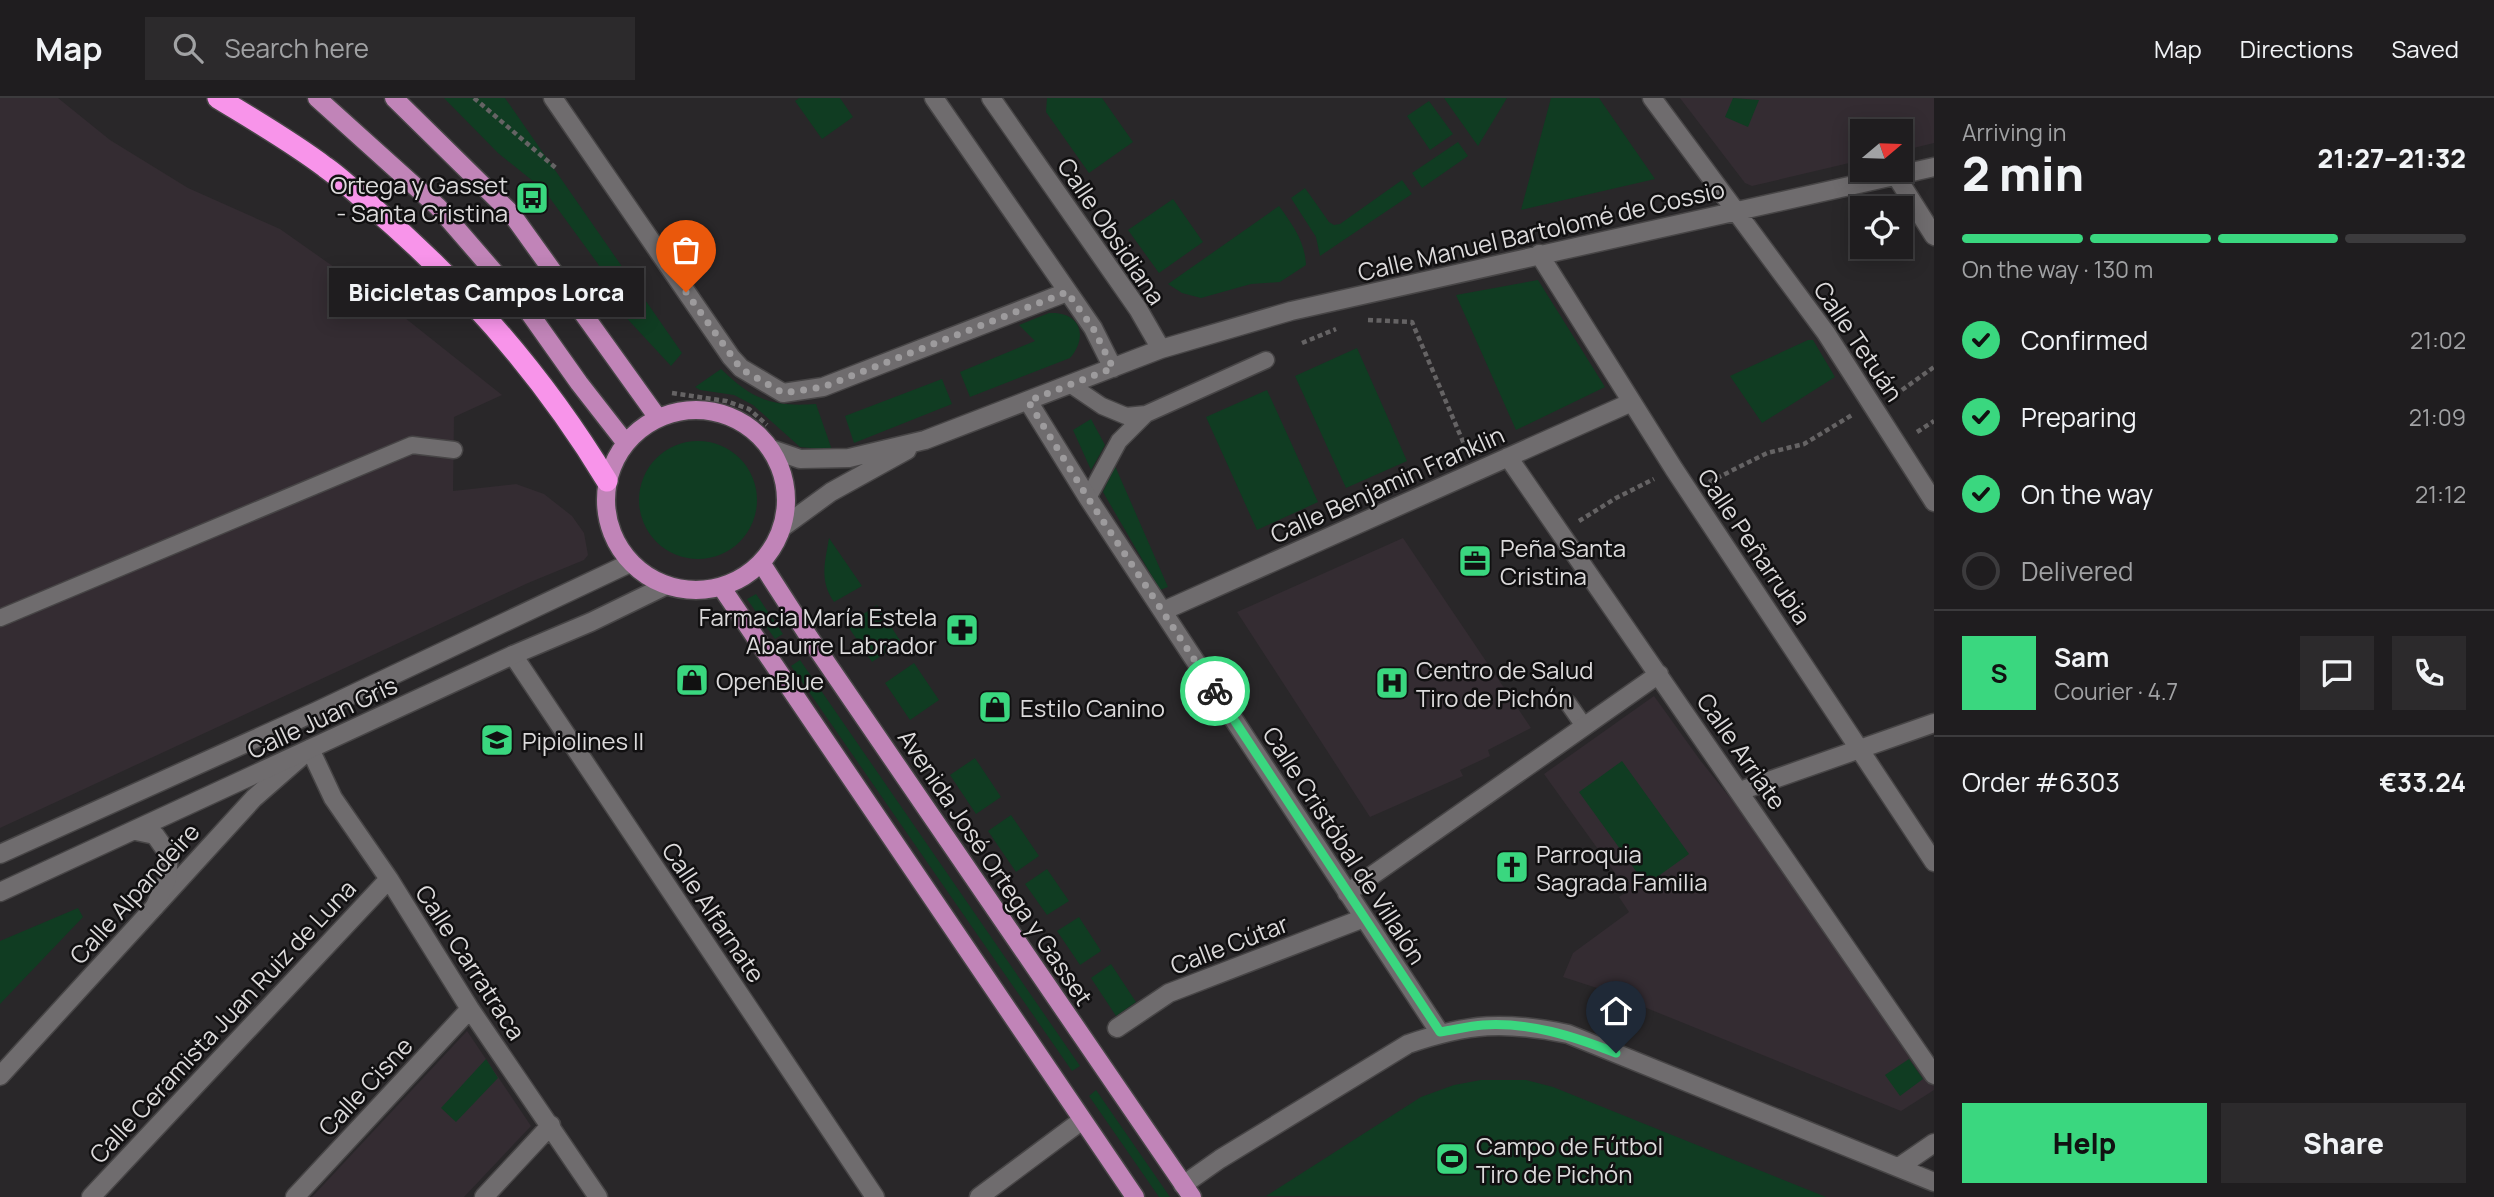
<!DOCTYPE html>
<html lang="en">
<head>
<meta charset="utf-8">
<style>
  :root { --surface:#1f1d1f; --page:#2c2a2c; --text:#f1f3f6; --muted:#a1a2a4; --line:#3c3b3d; --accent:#3ad77f }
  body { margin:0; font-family:Manrope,sans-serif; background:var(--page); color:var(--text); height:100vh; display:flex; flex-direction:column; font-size:26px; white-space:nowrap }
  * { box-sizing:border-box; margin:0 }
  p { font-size:23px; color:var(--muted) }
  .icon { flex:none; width:38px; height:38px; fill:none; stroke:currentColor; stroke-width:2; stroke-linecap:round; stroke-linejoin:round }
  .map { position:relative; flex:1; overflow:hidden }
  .drawer { display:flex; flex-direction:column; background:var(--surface); width:560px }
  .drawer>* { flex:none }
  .needle { width:46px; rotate:71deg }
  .buttons { position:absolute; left:1850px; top:21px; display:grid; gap:14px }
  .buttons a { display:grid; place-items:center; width:63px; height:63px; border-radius:0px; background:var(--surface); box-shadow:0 4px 18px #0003,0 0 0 2px var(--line); font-size:35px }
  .pin { position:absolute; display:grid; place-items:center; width:60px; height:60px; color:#fff; margin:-72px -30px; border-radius:50% 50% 50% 0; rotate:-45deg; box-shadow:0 0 7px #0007 }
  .pin .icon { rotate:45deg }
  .courier { position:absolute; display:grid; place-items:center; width:70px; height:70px; margin:-35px; border:5px solid #3ad77f; border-radius:50%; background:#fff; color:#222; box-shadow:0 2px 9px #0007 }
  .bubble { position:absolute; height:49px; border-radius:0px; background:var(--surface); box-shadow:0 4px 18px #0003,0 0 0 2px var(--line); font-size:23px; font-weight:800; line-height:49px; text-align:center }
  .overview em { font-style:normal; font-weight:800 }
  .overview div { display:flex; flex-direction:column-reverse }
  .overview { display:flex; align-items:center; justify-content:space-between; height:119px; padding:0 28px }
  h1 { font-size:46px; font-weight:800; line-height:52px }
  .bar { display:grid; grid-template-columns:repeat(4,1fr); gap:10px 7px; align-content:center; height:84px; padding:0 28px }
  .bar i { height:9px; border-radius:5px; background:var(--line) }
  .bar .selected { background:var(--accent) }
  .bar p { grid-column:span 4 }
  .line { display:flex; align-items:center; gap:18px; padding:0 28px; border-top:2px solid var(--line) }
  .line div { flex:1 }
  .round { display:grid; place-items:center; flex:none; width:74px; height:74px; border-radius:0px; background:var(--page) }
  ol { padding:0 28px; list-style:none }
  li { display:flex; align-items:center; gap:21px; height:77px }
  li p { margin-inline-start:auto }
  li .icon { padding:7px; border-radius:50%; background:var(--accent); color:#111; stroke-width:4 }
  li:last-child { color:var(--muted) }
  li i { width:38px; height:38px; border:4px solid var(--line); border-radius:50% }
  .button { display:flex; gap:14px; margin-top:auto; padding:14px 28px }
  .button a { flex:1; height:80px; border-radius:0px; background:var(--accent); color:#111; font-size:28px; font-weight:800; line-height:80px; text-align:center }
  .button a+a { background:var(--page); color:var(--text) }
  header { display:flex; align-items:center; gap:42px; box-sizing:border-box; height:98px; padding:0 35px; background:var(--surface); border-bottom:2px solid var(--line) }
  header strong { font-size:33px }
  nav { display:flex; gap:38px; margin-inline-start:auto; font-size:24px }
  .search { width:490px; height:63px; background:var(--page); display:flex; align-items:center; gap:18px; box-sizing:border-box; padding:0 24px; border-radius:0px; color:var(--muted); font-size:26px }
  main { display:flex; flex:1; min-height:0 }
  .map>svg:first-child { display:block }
  .built { fill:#342c32 }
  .green { fill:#103c22 }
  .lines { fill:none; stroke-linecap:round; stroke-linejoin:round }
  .lane-casing { stroke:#474546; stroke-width:19 }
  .street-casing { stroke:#474546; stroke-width:21 }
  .secondary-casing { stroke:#474546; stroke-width:21 }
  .primary-casing { stroke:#474546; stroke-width:21 }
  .highway-casing { stroke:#474546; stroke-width:24 }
  .path { stroke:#656364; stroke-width:4.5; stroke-dasharray:5 3.5; stroke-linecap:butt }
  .lane { stroke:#6f6c6e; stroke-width:16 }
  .street { stroke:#6f6c6e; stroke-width:18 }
  .secondary { stroke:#6f6c6e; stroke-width:18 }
  .primary { stroke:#c184b8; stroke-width:18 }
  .highway { stroke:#f894ea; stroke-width:21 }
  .done { stroke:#9d9b9d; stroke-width:7; stroke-dasharray:0 12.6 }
  .route { stroke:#3ad77f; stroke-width:9 }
  .labels { text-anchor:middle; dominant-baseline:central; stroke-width:5; stroke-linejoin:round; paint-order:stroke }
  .poi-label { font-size:24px; fill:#dcdadb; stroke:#111011; text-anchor:start }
  .street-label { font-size:24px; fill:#dcdadb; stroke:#111011 }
</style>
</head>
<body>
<header>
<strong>Map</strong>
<div class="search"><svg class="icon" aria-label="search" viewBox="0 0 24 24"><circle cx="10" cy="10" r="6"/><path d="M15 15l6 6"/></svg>Search here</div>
<nav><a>Map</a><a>Directions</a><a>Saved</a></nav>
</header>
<main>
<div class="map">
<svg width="1934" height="1099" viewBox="0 0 1934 1099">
  <rect width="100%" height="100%" fill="#292729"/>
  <path class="built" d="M0,0H58L110,42L188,90L280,131L395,212L502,297L454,319L453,393L516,386L544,396L572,418L584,435L588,457L584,462L528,485L0,730Z
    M1680,0H1934V45L1901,53L1900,33H1862V62L1752,88L1745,85Z
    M1403,440L1531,630L1488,652L1490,658L1460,672L1463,678L1370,719L1237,514Z
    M1654,598L1700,662L1739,711L1934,988V992L1901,1013L1597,890L1563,879L1573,855L1629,814L1619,799L1628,793L1544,676Z
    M467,933L531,1028L464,1099H312Z"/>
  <path class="green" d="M444,0H505L682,255L671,268L621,214L598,166L544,92L498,55Z
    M799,0H840L853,19L822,41L795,3Z
    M1047,0H1102L1133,44L1089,75L1046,14Z
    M1444,0H1507L1478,48Z
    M1551,0H1599L1655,81L1521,112Z
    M1733,0L1759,2L1748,29L1725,19Z
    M1429,3L1453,36L1430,52L1407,18Z
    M1458,44L1468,58L1422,90L1412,75Z
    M1402,82L1412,96L1320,158L1316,139L1291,100L1305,90L1329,124L1334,127L1340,126Z
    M1173,101L1203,144L1159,175L1128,132Z
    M1279,108C1293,127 1305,144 1306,167L1280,184L1251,186L1201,200L1182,195L1168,186Z
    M1538,182L1605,289L1516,332L1456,197Z
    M1049,215C1080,213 1089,238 1070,260L970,299L960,274L1035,243L1019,227Z
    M1808,242H1813L1835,279L1762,325L1730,278Z
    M1357,250L1407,363L1346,390L1295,278Z
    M721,271C753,302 772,309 816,306L832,352L800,349L753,307L734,297L700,292L695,289Z
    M942,281L952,306L854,345L845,318Z
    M1267,292L1318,404L1257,432L1206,319Z
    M1091,321L1105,347L1091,372L1073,332Z
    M639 402a59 59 0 1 1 118 0a59 59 0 1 1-118 0Z
    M1115,368L1168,489L1160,492L1103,394Z
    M829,440L862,488L834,504C819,482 825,465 829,440Z
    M756,496L783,536L775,541L747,501Z
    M877,507L901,544L872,564L847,527Z
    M800,562L1080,968L1072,973L791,568Z
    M914,565L939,602L910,622L885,585Z
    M975,660L1001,699L976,716L950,677Z
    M1622,663L1689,756L1646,787L1579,694Z
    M1011,717L1039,758L1016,774L988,733Z
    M1047,771L1069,803L1047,817L1025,786Z
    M78,810L83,819L0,906V843Z
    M1079,819L1101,853L1080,867L1057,833Z
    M1111,866L1136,904L1116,918L1091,880Z
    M486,961L498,980L456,1024L441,1010Z
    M1909,961L1923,981L1900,998L1885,977Z
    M1481,982H1526L1553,989L1826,1099L1266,1098L1421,999L1454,987Z
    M1096,992L1170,1099H1159L1089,998Z"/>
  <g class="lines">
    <defs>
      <path id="lane" d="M1071,287L1102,308L1126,318L1146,316L1266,262
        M1088,400L1119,343L1146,316
        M0,520L412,347L454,352
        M1568,605L1584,628"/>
      <path id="street" d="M553,0L731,259L741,270L783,295L823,289L1067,194
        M934,0L1093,230L1113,270
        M991,0L1138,211L1161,251
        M1652,0L1826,235L1934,404
        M1896,78L1934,138
        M1539,156L1674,371L1934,764
        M1028,303L1088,400L1440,935
        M771,351L800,361L849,360L925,342L1161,251L1291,213L1934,69
        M1508,359L1934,977
        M783,429L831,394L907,352
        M1163,513L1632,304
        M513,557L875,1099
        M1740,693L1934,625
        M1347,795L1659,576
        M1117,930L1169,895L1364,820
        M0,978L254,700L310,651L333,700L389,781L470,911L598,1099
        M1899,1069L1934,1045
        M1183,1087L1220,1061L1408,946C1469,925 1505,923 1568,936L1934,1084
        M91,1099L389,781
        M295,1099L470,911
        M484,1099L551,1027
        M979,1099L1081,1023"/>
      <path id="secondary" d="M136,733L155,737L169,757L167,781L155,808
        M0,756L317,613L630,465
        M0,794L513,557L591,524L665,488"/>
      <path id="primary" d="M317,0L438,109L528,213L579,285L625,344
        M394,0L511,115L658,320
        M606 402a90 90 0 1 1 180 0a90 90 0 1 1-180 0Z
        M762,466L809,539L1192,1099
        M722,490L1135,1099"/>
      <path id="highway" d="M218,0C254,22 292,44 325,69C341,80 355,94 370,107C462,185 544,279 607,383"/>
    </defs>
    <use href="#lane" class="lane-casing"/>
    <use href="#street" class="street-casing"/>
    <use href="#secondary" class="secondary-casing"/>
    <use href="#primary" class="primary-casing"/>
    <use href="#highway" class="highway-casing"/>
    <path class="path" d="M474,0L557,71
      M611,216L628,175
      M1368,222L1412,224L1467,353
      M1302,245L1336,231
      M672,295L726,303L749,311L767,327
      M1895,297L1934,269
      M1917,334L1934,323
      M1709,384L1767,355L1804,346L1852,317
      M1579,423L1616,400L1654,381"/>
    <use href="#lane" class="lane"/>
    <use href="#street" class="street"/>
    <use href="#secondary" class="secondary"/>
    <use href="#primary" class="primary"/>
    <use href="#highway" class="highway"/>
  </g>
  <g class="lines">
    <path class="done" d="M686,194L741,271L783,295L823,289L1067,194L1093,230L1113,270L1028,303L1088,400L1215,593"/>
    <path class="route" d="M1215,593L1440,934C1454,932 1469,928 1483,927C1530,924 1573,938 1616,955"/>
  </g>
  <defs>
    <symbol id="bus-square" viewBox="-11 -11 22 22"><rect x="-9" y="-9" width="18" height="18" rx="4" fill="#3ad77f" stroke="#111011"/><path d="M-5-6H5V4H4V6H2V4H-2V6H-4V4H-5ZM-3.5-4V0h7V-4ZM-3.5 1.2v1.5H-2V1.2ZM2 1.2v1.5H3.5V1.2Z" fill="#111"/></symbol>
    <symbol id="office-square" viewBox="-11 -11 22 22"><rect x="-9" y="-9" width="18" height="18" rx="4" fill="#3ad77f" stroke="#111011"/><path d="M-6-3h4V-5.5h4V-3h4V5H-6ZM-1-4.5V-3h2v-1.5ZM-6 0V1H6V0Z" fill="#111"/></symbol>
    <symbol id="pharmacy-square" viewBox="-11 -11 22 22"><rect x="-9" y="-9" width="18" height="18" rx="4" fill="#3ad77f" stroke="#111011"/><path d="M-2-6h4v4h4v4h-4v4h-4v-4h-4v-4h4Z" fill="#111"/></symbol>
    <symbol id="shop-square" viewBox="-11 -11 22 22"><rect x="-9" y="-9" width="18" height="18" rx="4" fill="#3ad77f" stroke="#111011"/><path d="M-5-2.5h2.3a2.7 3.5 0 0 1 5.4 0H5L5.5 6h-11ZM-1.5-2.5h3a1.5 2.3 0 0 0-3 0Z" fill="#111"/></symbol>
    <symbol id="hospital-square" viewBox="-11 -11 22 22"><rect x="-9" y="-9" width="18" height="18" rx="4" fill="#3ad77f" stroke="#111011"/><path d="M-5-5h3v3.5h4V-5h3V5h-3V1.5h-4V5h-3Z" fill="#111"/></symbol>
    <symbol id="school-square" viewBox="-11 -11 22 22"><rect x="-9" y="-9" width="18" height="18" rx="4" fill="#3ad77f" stroke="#111011"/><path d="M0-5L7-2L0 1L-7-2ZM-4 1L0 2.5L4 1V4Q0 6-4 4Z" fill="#111"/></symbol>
    <symbol id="church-square" viewBox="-11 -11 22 22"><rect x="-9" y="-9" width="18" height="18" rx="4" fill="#3ad77f" stroke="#111011"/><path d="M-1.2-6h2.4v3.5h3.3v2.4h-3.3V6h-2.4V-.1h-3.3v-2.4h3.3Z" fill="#111"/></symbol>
    <symbol id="stadium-square" viewBox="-11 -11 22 22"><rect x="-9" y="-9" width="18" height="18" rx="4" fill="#3ad77f" stroke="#111011"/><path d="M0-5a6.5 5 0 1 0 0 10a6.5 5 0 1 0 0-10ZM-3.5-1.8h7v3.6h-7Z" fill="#111"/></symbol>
  </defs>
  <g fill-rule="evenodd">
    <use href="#bus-square" x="513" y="81" width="38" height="38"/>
    <use href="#office-square" x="1456" y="444" width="38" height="38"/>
    <use href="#pharmacy-square" x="943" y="513" width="38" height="38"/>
    <use href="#shop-square" x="673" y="563" width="38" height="38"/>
    <use href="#hospital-square" x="1373" y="566" width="38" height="38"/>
    <use href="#shop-square" x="976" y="590" width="38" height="38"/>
    <use href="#school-square" x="478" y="623" width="38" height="38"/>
    <use href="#church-square" x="1493" y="750" width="38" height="38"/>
    <use href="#stadium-square" x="1433" y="1042" width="38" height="38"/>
  </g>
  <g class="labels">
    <g class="poi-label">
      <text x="508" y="86" text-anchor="end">Ortega y Gasset<tspan x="508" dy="28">- Santa Cristina</tspan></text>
      <text x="1500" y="449">Peña Santa<tspan x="1500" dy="28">Cristina</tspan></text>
      <text x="937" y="518" text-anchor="end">Farmacia María Estela<tspan x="937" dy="28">Abaurre Labrador</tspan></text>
      <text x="1416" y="571">Centro de Salud<tspan x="1416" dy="28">Tiro de Pichón</tspan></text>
      <text x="716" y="582">OpenBlue</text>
      <text x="1020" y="609">Estilo Canino</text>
      <text x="522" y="642">Pipiolines II</text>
      <text x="1536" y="755">Parroquia<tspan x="1536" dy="28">Sagrada Familia</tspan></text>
      <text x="1476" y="1047">Campo de Fútbol<tspan x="1476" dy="28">Tiro de Pichón</tspan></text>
    </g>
    <g class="street-label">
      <text transform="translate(1541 132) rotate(-13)">Calle Manuel Bartolomé de Cossio</text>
      <text transform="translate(1112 133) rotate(56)">Calle Obsidiana</text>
      <text transform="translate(1859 243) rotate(56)">Calle Tetuán</text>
      <text transform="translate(1387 386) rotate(-24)">Calle Benjamin Franklin</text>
      <text transform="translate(1755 448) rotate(56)">Calle Peñarrubia</text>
      <text transform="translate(322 619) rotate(-25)">Calle Juan Gris</text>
      <text transform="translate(1742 653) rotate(55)">Calle Arriate</text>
      <text transform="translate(1345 747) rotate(57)">Calle Cristóbal de Villalón</text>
      <text transform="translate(996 769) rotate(56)">Avenida José Ortega y Gasset</text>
      <text transform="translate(134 795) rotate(-48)">Calle Alpandeire</text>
      <text transform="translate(714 814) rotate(56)">Calle Alfarnate</text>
      <text transform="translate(1229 846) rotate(-21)">Calle Cútar</text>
      <text transform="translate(471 864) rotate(57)">Calle Carratraca</text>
      <text transform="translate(222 923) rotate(-47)">Calle Ceramista Juan Ruiz de Luna</text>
      <text transform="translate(365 988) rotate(-47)">Calle Cisne</text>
    </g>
  </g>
</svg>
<div class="buttons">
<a><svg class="needle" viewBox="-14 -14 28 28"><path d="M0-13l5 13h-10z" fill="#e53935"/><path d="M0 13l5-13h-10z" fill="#a1a2a4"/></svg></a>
<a><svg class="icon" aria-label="locate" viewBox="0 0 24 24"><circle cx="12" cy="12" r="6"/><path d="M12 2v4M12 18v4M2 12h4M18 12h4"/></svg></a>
</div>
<div class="pin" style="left:686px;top:194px;background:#ea580c"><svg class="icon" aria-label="bag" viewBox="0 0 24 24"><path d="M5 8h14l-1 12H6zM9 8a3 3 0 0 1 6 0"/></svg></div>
<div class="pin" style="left:1616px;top:955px;background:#1f2937"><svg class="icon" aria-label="home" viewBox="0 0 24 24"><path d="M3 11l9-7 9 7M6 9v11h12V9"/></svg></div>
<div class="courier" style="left:1215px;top:593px"><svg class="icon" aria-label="bike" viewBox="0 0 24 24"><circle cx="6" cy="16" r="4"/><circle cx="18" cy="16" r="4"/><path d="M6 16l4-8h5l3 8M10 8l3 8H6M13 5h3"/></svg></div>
<div class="bubble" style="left:329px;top:170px;width:315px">Bicicletas Campos Lorca</div>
</div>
<section class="drawer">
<div class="overview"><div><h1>2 min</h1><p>Arriving in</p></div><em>21:27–21:32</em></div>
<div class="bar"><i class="selected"></i><i class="selected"></i><i class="selected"></i><i></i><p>On the way · 130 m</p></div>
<ol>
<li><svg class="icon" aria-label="check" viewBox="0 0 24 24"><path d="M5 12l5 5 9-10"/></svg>Confirmed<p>21:02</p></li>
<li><svg class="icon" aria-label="check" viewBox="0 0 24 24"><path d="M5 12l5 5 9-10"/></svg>Preparing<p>21:09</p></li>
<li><svg class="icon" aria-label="check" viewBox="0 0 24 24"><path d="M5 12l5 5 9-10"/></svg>On the way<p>21:12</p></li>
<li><i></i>Delivered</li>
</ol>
<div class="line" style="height:126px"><b class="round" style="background:var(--accent);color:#111">S</b><div><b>Sam</b><p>Courier · 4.7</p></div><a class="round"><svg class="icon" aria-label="chat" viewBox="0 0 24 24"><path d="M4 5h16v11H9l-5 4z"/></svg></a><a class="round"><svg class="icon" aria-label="phone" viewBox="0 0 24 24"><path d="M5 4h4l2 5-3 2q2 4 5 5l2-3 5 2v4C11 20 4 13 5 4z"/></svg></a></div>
<div class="line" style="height:91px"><div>Order #6303</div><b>€33.24</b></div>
<div class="button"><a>Help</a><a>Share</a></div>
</section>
</main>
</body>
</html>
